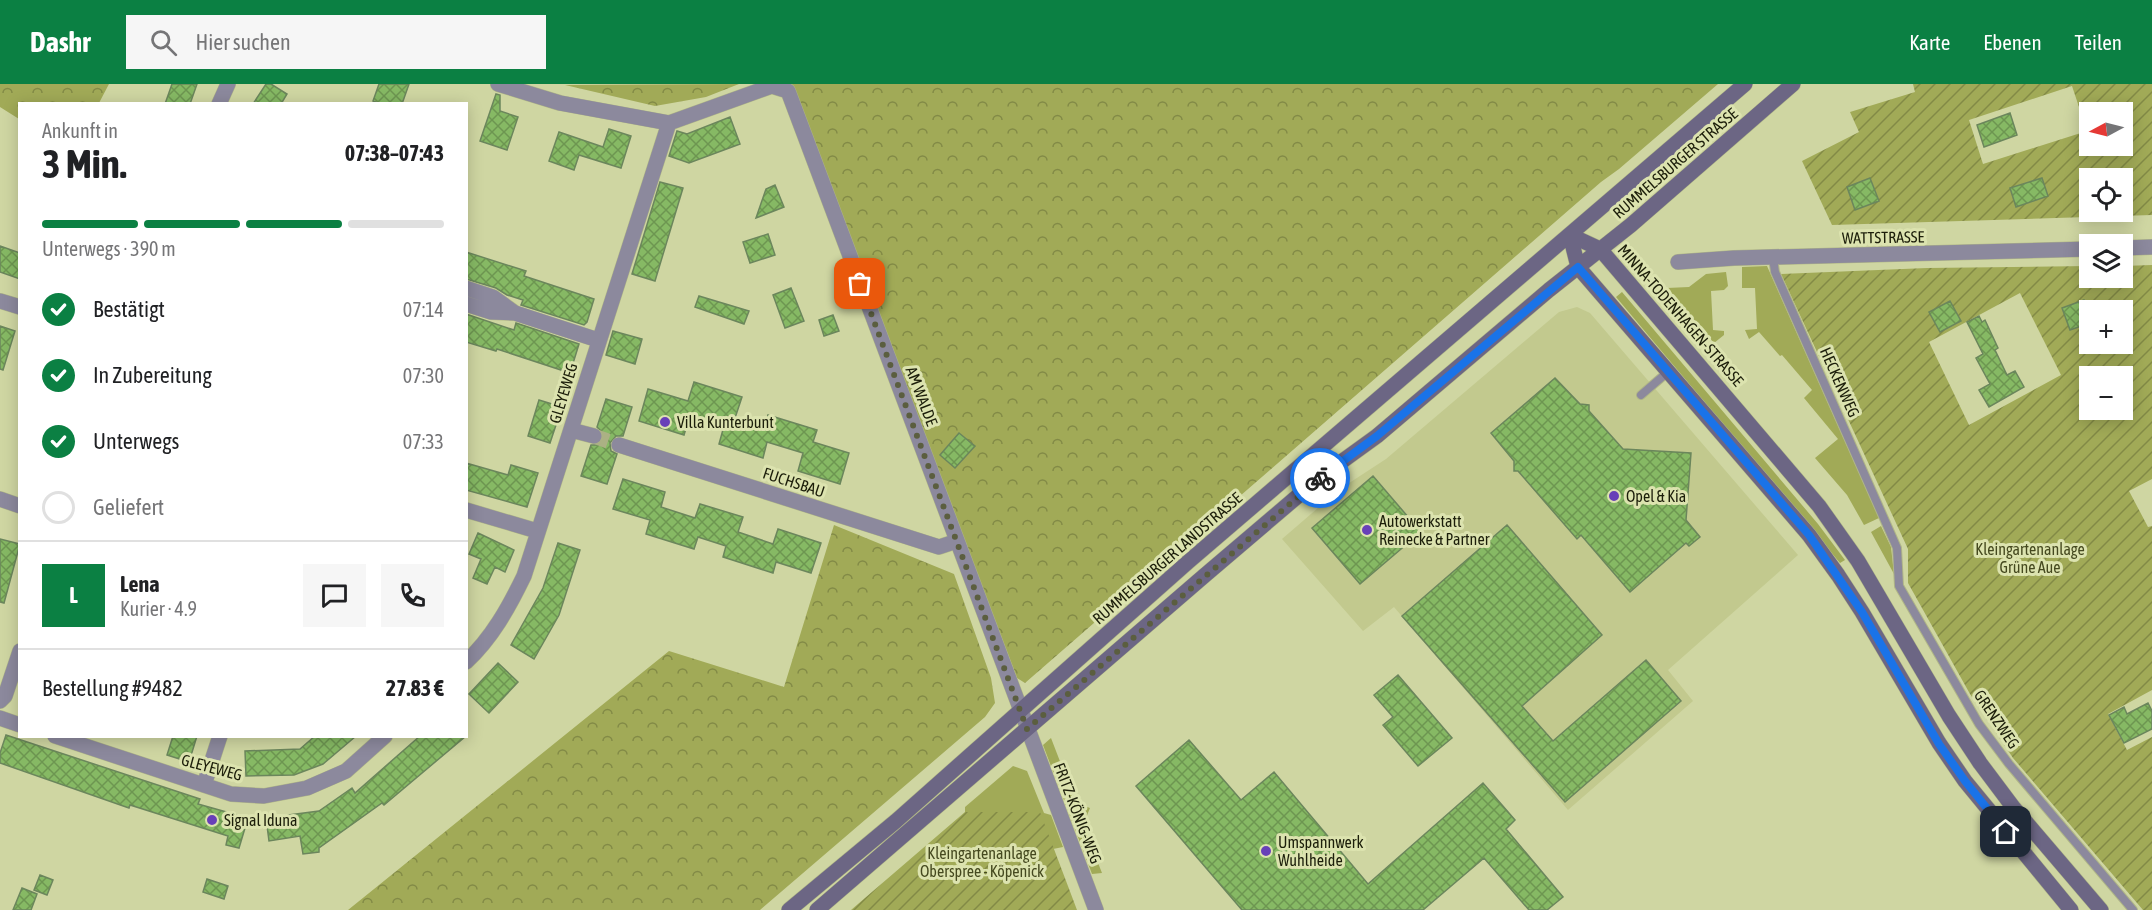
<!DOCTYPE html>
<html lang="de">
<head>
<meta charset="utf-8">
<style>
  :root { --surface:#fff; --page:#f6f6f6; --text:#202124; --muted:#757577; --line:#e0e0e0; --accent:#0b8043 }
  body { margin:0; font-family:"Asap Condensed",sans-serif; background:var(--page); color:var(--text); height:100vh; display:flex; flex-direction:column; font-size:22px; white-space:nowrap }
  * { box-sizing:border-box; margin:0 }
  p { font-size:20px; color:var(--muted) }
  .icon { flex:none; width:33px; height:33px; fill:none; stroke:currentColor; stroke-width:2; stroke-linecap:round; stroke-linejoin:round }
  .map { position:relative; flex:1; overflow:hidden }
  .details { position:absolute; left:18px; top:18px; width:450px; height:636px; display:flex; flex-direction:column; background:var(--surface); border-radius:0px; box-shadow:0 3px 15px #0003 }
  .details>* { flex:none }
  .needle { width:39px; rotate:263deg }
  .controls { position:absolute; left:2079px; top:18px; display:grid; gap:12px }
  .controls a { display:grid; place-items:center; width:54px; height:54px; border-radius:0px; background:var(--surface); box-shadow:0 3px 15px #0003; font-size:30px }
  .pin { position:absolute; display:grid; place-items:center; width:51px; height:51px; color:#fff; margin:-26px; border-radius:12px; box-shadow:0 3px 9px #0006 }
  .courier { position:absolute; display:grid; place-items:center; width:60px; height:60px; margin:-30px; border:4px solid #1a73e8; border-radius:50%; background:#fff; color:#222; box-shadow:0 2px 8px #0007 }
  .summary em { font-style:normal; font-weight:700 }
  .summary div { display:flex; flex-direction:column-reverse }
  .summary { display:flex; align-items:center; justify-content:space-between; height:102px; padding:0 24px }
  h1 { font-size:39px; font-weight:700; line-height:45px }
  .bar { display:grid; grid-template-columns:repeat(4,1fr); gap:9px 6px; align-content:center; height:72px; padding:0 24px }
  .bar i { height:8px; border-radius:4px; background:var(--line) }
  .bar .on { background:var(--accent) }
  .bar p { grid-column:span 4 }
  .line { display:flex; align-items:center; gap:15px; padding:0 24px; border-top:2px solid var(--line) }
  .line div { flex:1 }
  .round { display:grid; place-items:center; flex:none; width:63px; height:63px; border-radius:0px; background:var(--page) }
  ol { padding:0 24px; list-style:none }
  li { display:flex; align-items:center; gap:18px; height:66px }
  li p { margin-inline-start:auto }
  li .icon { padding:6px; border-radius:50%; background:var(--accent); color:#fff; stroke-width:4 }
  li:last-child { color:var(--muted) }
  li i { width:33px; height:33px; border:3px solid var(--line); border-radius:50% }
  header { display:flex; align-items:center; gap:36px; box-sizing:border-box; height:84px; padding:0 30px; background:var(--accent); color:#fff }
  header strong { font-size:28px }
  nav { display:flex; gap:33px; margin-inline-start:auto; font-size:21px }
  .search { width:420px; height:54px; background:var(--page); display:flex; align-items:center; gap:15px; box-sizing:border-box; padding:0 21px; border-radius:0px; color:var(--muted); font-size:22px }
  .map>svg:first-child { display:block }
  .built { fill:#c2c98e }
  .grass { fill:#a1aa57 }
  .forest { fill:url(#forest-crowns) }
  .garden { fill:url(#garden-furrows); fill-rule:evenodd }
  .building { fill:url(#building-cross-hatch); stroke:#6b865c; stroke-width:1.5 }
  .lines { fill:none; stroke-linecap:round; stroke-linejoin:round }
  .street-tunnel { stroke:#abb184; stroke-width:15; stroke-dasharray:15 8; stroke-linecap:butt }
  .lane-casing { stroke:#afb587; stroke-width:10 }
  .street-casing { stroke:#afb587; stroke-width:16 }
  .secondary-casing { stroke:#afb587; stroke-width:16 }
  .lane { stroke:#8c899d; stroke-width:8 }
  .street { stroke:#8c899d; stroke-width:15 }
  .secondary { stroke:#6c6684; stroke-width:15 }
  .done { stroke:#5b5e3f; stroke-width:6; stroke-dasharray:0 10.8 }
  .route { stroke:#1a73e8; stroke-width:8 }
  .poi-dot { fill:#6840b8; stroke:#dce3af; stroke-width:2 }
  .labels { text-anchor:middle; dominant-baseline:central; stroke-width:6; stroke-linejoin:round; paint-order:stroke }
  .street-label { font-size:16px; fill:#1c1e0a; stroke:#dce3af }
  .poi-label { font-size:16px; fill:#1c1e0a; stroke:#dce3af; text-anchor:start }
  .park-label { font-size:16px; fill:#45491f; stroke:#dce3af }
</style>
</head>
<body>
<header>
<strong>Dashr</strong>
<div class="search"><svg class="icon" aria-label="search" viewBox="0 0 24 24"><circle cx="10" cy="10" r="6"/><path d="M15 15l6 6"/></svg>Hier suchen</div>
<nav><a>Karte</a><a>Ebenen</a><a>Teilen</a></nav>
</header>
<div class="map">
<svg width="2152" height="826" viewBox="0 0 2152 826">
  <defs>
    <pattern id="forest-crowns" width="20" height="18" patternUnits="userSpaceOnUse" patternTransform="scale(1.5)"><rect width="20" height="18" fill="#a1aa57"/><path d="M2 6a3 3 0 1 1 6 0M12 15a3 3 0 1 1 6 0" fill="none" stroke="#828a46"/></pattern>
    <pattern id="garden-furrows" width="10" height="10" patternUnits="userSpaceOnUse" patternTransform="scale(1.5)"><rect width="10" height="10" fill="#a1aa57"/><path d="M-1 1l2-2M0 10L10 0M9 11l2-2" fill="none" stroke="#828a46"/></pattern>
    <pattern id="building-cross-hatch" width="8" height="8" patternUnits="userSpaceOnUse" patternTransform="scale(1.5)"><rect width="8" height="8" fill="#86b964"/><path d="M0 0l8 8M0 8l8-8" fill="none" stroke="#6d9651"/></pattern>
  </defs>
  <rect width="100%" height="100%" fill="#cfd6a2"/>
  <path class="built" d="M1577,223L1590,229L1798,471L1668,586L1693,617L1568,726L1394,523L1363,547L1282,455L1340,405L1386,375L1559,228Z"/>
  <path class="grass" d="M1767,182L1879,434L1864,441L1847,411L1815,374L1838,355L1804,314L1812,306L1782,271L1780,272L1759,248L1749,255L1745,246L1757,245L1755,204H1742V183Z
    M1726,188L1728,202L1724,206L1711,207L1713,246L1724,247V251L1714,259L1667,204L1689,203L1706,190Z
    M1622,208L1818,440L1845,476L1840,479L1616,213Z
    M1881,442L1891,463L1894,490L1871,448Z
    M1051,654L1076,719L1090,724L1083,741L1102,789L1092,790L1043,661Z
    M1013,682L1027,687L1044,729L1051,731L1063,763L1053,765L1039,728H965V723Z"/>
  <path class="forest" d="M0,0H109L99,19L20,20L19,35L0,23Z
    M739,0L706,13L655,22L565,1Z
    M790,0H1718L1619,85L1601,98L1025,599L1017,594Z
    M834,441L954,490L991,594L995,619L985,633L760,826H348L669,567L784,603Z"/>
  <path class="garden" d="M1913,0H2152V131L1832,141L1802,77L1859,48L1850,28L1915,8ZM2072,2L2087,47L1983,80L1969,36ZM2090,28H2122V62H2090ZM2090,94H2122V128H2090Z
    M2152,181V395L2129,407L2148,443L2152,442V606L2108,630L2127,666L2152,653V826H2143L2013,674L1970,610L1908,499V465L1781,190L1927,184L2089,182L2090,194H2122L2123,182ZM2020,209L2061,291L1969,341L1929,258ZM2090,226H2122V260H2090ZM2090,292H2122V326H2090Z
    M965,728H1040L1077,826H851Z"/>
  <path class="building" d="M172,0H197L190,20H165Z
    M266,0H271L287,10L281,20H253Z
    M379,0H409L402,20H381L373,17Z
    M496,10L500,11V27L518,33L507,66L480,57Z
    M2010,29L2017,51L1984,63L1977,41Z
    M730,33L740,60L689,79L669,72L677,47L687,50Z
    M609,45L631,52L621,84L579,71L574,86L549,77L559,48L603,63Z
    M1870,94L1879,117L1855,126L1847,103Z
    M2042,94L2048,112L2016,123L2010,104Z
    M660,98L683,104L655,197L632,190Z
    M775,101L784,123L756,134L766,105Z
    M768,150L775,171L750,179L743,158Z
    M0,162L20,169V195L0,188Z
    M466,168L526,187L524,192L594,215L587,238L584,241L521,221L523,216L507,211L496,204L466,195Z
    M791,204L804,237L785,244L773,211Z
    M699,212L749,227L744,240L695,223Z
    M2084,216L2090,232V239L2070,246L2062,224Z
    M1950,217L1961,237L1940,248L1929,228Z
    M466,230L514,246L516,239L579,260L570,289L497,265L496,267L466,258Z
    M833,231L839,247L824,252L819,236Z
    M1979,232L1982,238L1985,236L1998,264L1995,266L2007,291L2015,287L2024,303L1989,323L1979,306L1990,300L1976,274L1983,270L1967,238Z
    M0,242L15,247L3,286L0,285Z
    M613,247L642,255L635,280L606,271Z
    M1555,294L1580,320L1589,321V327L1623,365L1691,369L1686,436L1700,453L1689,462L1686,459L1630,508L1581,451L1577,455L1518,387H1514V377L1491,349Z
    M694,298L742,313L735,334L764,343L768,331L817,346L813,358L849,369L840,400L798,387L803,369L767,358L763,374L719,360L724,342L690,331L684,351L639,337L648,305L688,317Z
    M606,315L632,323L623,352H616L610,359L611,367L617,370L607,400L581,392L591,361H597L603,355V349L597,343Z
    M539,316L562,323L550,359L528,352Z
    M959,349L975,362L955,384L940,371Z
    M466,379L508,391L511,381L538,389L527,423L466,406Z
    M1373,392L1421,448L1360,500L1312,444Z
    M623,395L665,408L661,423L695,434L700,420L743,433L738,448L773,460L778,445L821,459L811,489L776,478L773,489L723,473L726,462L698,453L694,465L646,450L650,436L613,425Z
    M1507,441L1602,551L1522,622L1553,657L1646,576L1681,617L1565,718L1402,532Z
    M478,449L514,466L505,488L495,483L487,500L473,494L481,475L469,470Z
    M0,455L20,460L4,519L0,518Z
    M558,459L580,466L559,531L534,575L511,561L543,504Z
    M498,579L518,598L489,629L469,610Z
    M1398,591L1452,654L1418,682L1383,641L1393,633L1374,611Z
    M2148,619L2152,627V645L2124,659L2109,631L2124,623L2127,630Z
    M6,651L200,715L198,720L248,734L239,764L226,761L228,752L130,721L129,724L0,679V669Z
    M173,652H197L189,678L167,671Z
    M315,652H356L323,680L294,691L246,692L245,667L300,665Z
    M420,652H466L384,721L382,719L319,764V768L303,770L300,752L269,757L266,734L319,727L352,704L355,709Z
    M1189,656L1241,716L1274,688L1368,800L1483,699L1515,736L1506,745L1563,813L1547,826H1529L1484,774L1423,826H1242L1136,702Z
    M40,791L53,796L47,811L34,806Z
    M207,795L228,802L224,815L203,808Z
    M22,804L37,810L31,826H13Z"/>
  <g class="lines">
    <path class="street-tunnel" d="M594,352L619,361"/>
    <defs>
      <path id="lane" d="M1773,174L1775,188L1897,464L1899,502L1979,640L2009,680L2133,826
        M1641,311L1669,287"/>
      <path id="street" d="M498,0L560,19L669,39L772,2L788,7L1096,826
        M219,20L228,0
        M2122,164L2152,163
        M1678,178L1734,174L2090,165
        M466,204L493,213L515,229
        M0,217L20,223
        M466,220L491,228L515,229L598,256
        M571,346L594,352
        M619,361L939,463L957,457
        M0,415L20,422
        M466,426L537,447
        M466,578C492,554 509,523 524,492L669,39
        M0,617L5,612L20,567
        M0,634L20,641
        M55,652L231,710L264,712L307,704L346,687L385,652
        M204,701L220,652"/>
      <path id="secondary" d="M1570,151L1600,165L1819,422L1858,477L1949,632L1980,679L2013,723L2101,826
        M1570,151L1578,183L1809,451L1838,491L1862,528L1939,659L1965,697L2071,826
        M789,826L896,737L1188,478L1745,0
        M817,826L1204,492L1319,394L1377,352L1549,206L1631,141L1793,0"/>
    </defs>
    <use href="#lane" class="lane-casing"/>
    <use href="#street" class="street-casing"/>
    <use href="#secondary" class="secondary-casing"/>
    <use href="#lane" class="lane"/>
    <use href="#street" class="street"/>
    <use href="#secondary" class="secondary"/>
  </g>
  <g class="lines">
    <path class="done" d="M860,200L1027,645L1320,394"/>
    <path class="route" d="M1320,394L1377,352L1578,183L1809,451L1862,528L1939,660L1965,697L2006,748"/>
  </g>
  <g class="poi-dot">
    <circle cx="665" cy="338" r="6"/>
    <circle cx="1614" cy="412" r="6"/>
    <circle cx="1367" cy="446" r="6"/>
    <circle cx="212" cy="736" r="6"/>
    <circle cx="1266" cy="767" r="6"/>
  </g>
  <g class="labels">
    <g class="street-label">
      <text transform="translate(1675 79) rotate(-41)">RUMMELSBURGER STRASSE</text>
      <text transform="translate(1883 153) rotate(-1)">WATTSTRASSE</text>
      <text transform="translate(1681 231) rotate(49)">MINNA-TODENHAGEN-STRASSE</text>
      <text transform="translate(1840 298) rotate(66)">HECKENWEG</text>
      <text transform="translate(563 309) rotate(-73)">GLEYEWEG</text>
      <text transform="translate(922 312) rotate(69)">AM WALDE</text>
      <text transform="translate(794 398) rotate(18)">FUCHSBAU</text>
      <text transform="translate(1167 474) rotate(-41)">RUMMELSBURGER LANDSTRASSE</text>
      <text transform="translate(1997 635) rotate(56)">GRENZWEG</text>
      <text transform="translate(212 683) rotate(15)">GLEYEWEG</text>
      <text transform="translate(1078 729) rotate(69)">FRITZ-KÖNIG-WEG</text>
    </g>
    <g class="poi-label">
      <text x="677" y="338">Villa Kunterbunt</text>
      <text x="1626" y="412">Opel &amp; Kia</text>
      <text x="1379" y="437">Autowerkstatt<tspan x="1379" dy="18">Reinecke &amp; Partner</tspan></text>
      <text x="224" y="736">Signal Iduna</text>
      <text x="1278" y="758">Umspannwerk<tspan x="1278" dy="18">Wuhlheide</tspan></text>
    </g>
    <g class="park-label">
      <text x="2030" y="465">Kleingartenanlage<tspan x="2030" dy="18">Grüne Aue</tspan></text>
      <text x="982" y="769">Kleingartenanlage<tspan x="982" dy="18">Oberspree - Köpenick</tspan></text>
    </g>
  </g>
</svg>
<div class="controls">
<a><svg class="needle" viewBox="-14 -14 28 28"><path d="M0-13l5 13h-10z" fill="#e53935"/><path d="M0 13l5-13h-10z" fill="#757577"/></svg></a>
<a><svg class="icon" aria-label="locate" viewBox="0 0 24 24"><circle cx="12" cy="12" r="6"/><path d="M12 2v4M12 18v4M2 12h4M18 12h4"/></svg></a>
<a><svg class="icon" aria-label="layers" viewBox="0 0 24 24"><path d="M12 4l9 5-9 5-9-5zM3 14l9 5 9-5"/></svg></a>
<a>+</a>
<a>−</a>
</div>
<div class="pin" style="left:860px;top:200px;background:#ea580c"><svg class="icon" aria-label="bag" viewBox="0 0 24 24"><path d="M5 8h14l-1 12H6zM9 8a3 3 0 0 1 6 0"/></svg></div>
<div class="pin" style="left:2006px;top:748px;background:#1f2937"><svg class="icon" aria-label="home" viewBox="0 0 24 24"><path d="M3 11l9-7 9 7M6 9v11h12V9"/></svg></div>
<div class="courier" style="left:1320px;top:394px"><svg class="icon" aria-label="bike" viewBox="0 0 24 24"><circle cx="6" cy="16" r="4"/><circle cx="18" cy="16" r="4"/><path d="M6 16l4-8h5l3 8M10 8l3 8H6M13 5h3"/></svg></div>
<section class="details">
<div class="summary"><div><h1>3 Min.</h1><p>Ankunft in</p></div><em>07:38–07:43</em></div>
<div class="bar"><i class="on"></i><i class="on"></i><i class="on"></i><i></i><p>Unterwegs · 390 m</p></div>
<ol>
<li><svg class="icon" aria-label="check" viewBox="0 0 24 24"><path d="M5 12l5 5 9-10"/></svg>Bestätigt<p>07:14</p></li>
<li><svg class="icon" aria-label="check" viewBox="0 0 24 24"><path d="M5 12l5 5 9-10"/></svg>In Zubereitung<p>07:30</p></li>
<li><svg class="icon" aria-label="check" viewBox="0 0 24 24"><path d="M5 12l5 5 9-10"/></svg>Unterwegs<p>07:33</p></li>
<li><i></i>Geliefert</li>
</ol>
<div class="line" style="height:108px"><b class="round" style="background:var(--accent);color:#fff">L</b><div><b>Lena</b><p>Kurier · 4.9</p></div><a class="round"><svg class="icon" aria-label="chat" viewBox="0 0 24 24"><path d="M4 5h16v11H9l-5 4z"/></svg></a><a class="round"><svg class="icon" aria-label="phone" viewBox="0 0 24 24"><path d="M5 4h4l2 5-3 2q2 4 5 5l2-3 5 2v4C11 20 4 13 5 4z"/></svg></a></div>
<div class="line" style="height:78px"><div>Bestellung #9482</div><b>27.83 €</b></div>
</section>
</div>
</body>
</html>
